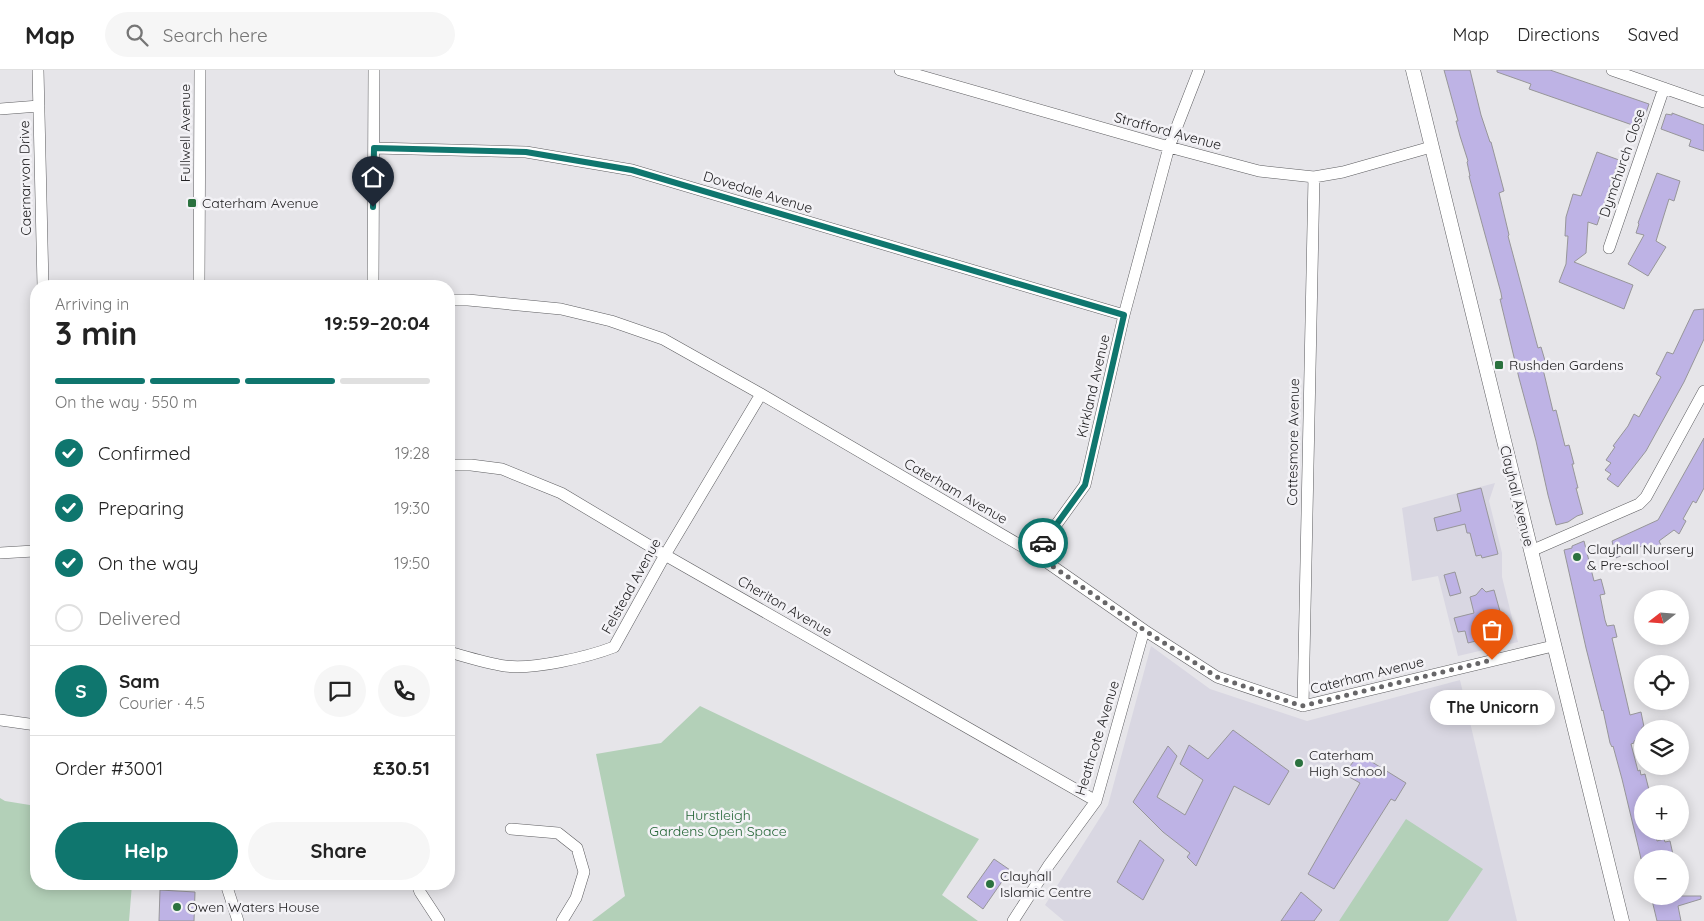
<!DOCTYPE html>
<html lang="en">
<head>
<meta charset="utf-8">
<style>
  :root { --surface:#fff; --page:#f6f6f6; --text:#222; --muted:#767676; --line:#e0e0e0; --accent:#0f766e }
  body { margin:0; font-family:Quicksand,sans-serif; background:var(--page); color:var(--text); height:100vh; display:flex; flex-direction:column; font-size:19px; white-space:nowrap }
  * { box-sizing:border-box; margin:0 }
  p { font-size:16px; color:var(--muted) }
  .icon { flex:none; width:28px; height:28px; fill:none; stroke:currentColor; stroke-width:2; stroke-linecap:round; stroke-linejoin:round }
  .map { position:relative; flex:1; overflow:hidden }
  .panel { position:absolute; left:30px; top:210px; width:425px; height:610px; display:flex; flex-direction:column; background:var(--surface); border-radius:20px; box-shadow:0 2px 12px #0003 }
  .panel>* { flex:none }
  .needle { width:32px; rotate:253deg }
  .buttons { position:absolute; left:1634px; top:520px; display:grid; gap:10px }
  .buttons a { display:grid; place-items:center; width:55px; height:55px; border-radius:50%; background:var(--surface); box-shadow:0 2px 12px #0003; font-size:25px }
  .pin { position:absolute; display:grid; place-items:center; width:42px; height:42px; color:#fff; margin:-51px -21px; border-radius:50% 50% 50% 0; rotate:-45deg; box-shadow:0 0 5px #0007 }
  .pin .icon { rotate:45deg }
  .courier { position:absolute; display:grid; place-items:center; width:50px; height:50px; margin:-25px; border:4px solid #0f766e; border-radius:50%; background:#fff; color:#222; box-shadow:0 1px 6px #0007 }
  .bubble { position:absolute; height:35px; border-radius:18px; background:var(--surface); box-shadow:0 2px 12px #0003; font-size:16px; font-weight:700; line-height:35px; text-align:center }
  .head em { font-style:normal; font-weight:700 }
  .head div { display:flex; flex-direction:column-reverse }
  .head { display:flex; align-items:center; justify-content:space-between; height:85px; padding:0 25px }
  h1 { font-size:32px; font-weight:700; line-height:38px }
  .bar { display:grid; grid-template-columns:repeat(4,1fr); gap:8px 5px; align-content:center; height:60px; padding:0 25px }
  .bar i { height:6px; border-radius:4px; background:var(--line) }
  .bar .current { background:var(--accent) }
  .bar p { grid-column:span 4 }
  .line { display:flex; align-items:center; gap:12px; padding:0 25px; border-top:1px solid var(--line) }
  .line div { flex:1 }
  .round { display:grid; place-items:center; flex:none; width:52px; height:52px; border-radius:26px; background:var(--page) }
  ol { padding:0 25px; list-style:none }
  li { display:flex; align-items:center; gap:15px; height:55px }
  li p { margin-inline-start:auto }
  li .icon { padding:5px; border-radius:50%; background:var(--accent); color:#fff; stroke-width:4 }
  li:last-child { color:var(--muted) }
  li i { width:28px; height:28px; border:2px solid var(--line); border-radius:50% }
  .button { display:flex; gap:10px; margin-top:auto; padding:10px 25px }
  .button a { flex:1; height:58px; border-radius:30px; background:var(--accent); color:#fff; font-size:20px; font-weight:700; line-height:58px; text-align:center }
  .button a+a { background:var(--page); color:var(--text) }
  header { display:flex; align-items:center; gap:30px; box-sizing:border-box; height:70px; padding:0 25px; background:var(--surface); border-bottom:1px solid var(--line) }
  header strong { font-size:24px }
  nav { display:flex; gap:28px; margin-inline-start:auto; font-size:18px }
  .search { width:350px; height:45px; background:var(--page); display:flex; align-items:center; gap:12px; box-sizing:border-box; padding:0 18px; border-radius:28px; color:var(--muted); font-size:19px }
  .map>svg:first-child { display:block }
  .built { fill:#d9d7e2 }
  .green { fill:#b3d0b8 }
  .building { fill:#beb3e5; stroke:#979699 }
  .lines { fill:none; stroke-linecap:round; stroke-linejoin:round }
  .minor-casing { stroke:#5d5d60; stroke-width:12 }
  .tertiary-casing { stroke:#5d5d60; stroke-width:15 }
  .minor { stroke:#fff; stroke-width:11 }
  .tertiary { stroke:#fff; stroke-width:14 }
  .done { stroke:#676668; stroke-width:5; stroke-dasharray:0 9 }
  .route { stroke:#0f766e; stroke-width:6 }
  .poi-dot { fill:#2b723f; stroke:#f3f2f6; stroke-width:2 }
  .labels { text-anchor:middle; dominant-baseline:central; stroke-width:5; stroke-linejoin:round; paint-order:stroke }
  .street-label { font-size:14px; fill:#222123; stroke:#f3f2f6 }
  .poi-label { font-size:14px; fill:#222123; stroke:#f3f2f6; text-anchor:start }
  .park-label { font-size:14px; fill:#246536; stroke:#f3f2f6 }
</style>
</head>
<body>
<header>
<strong>Map</strong>
<div class="search"><svg class="icon" aria-label="search" viewBox="0 0 24 24"><circle cx="10" cy="10" r="6"/><path d="M15 15l6 6"/></svg>Search here</div>
<nav><a>Map</a><a>Directions</a><a>Saved</a></nav>
</header>
<div class="map">
<svg width="1704" height="851" viewBox="0 0 1704 851">
  <rect width="100%" height="100%" fill="#e6e5e9"/>
  <path class="built" d="M1495,413L1489,431L1502,483V507L1518,572L1458,586L1438,506L1412,511L1402,438Z
    M1151,576L1210,619L1307,651L1460,610L1517,851H1064L1045,835L1108,735Z"/>
  <path class="green" d="M700,636L979,769L942,825L978,851H592L625,826L596,684L661,673Z
    M0,728L5,731L36,736V814H132L129,851H0Z
    M1406,749L1483,799L1448,851H1339Z"/>
  <path class="building" d="M1444,0H1470L1481,45L1490,72H1491L1504,121L1499,123L1509,165L1508,166L1538,278L1541,277L1546,294L1542,295L1553,341L1556,340L1565,376L1569,375L1574,394H1572L1578,418H1576L1583,444L1577,446L1568,452L1556,455L1548,425L1536,371L1519,308L1500,229H1502L1501,223L1469,106H1470L1467,92L1468,91L1460,66L1456,51H1458Z
    M1497,0H1550L1649,34L1641,58L1529,19L1531,14L1497,2Z
    M1672,43L1704,55V81L1689,76L1691,70L1661,59L1666,44L1672,45Z
    M1597,82L1619,90L1597,155L1588,152L1586,183L1574,192L1633,215L1624,239L1559,212L1566,194L1568,166H1565L1566,147L1573,124L1581,126Z
    M1657,103L1680,111L1674,131L1669,129L1656,171L1666,177L1648,206L1628,194L1644,165L1636,163L1639,154L1638,153Z
    M1704,239V269L1684,312L1646,381L1618,417L1607,409L1611,404L1605,400L1611,393L1606,390L1615,377L1613,376L1628,356L1634,344L1639,347L1661,307L1656,304L1667,282L1673,284L1694,240Z
    M1704,368V418L1696,433L1693,431L1683,449L1686,451L1679,464L1674,460L1659,471L1661,475L1646,482L1644,475L1616,488L1612,471L1658,450Z
    M1481,418L1498,484L1482,488L1481,485L1476,486L1470,463H1467L1465,454L1437,461L1434,448L1461,441L1457,424Z
    M1584,471L1594,511L1601,509L1605,524L1600,525L1605,550L1607,556L1614,555L1617,567L1612,568L1630,645L1641,642L1644,657H1642V669L1634,671V673L1631,674L1638,701L1640,700L1641,705L1645,704L1650,724H1642V761H1655L1657,771L1664,769L1665,772L1670,771L1674,789H1641L1639,780L1622,709L1613,676L1612,677L1610,673L1603,640L1602,641L1586,578L1564,480L1572,478V476Z
    M1455,502L1461,523L1450,526L1444,505Z
    M1482,518L1486,522L1494,520L1506,563L1468,573L1465,561L1458,562L1454,548L1474,543L1470,527L1476,525Z
    M1233,660L1289,701L1269,735L1234,716L1196,796L1187,787L1190,783L1163,762L1133,732L1168,676L1177,686L1157,727L1185,745L1203,710L1180,694L1189,675L1208,689Z
    M1359,684L1406,713L1395,731L1391,729L1334,819L1308,804L1360,713L1344,704Z
    M1140,770L1164,790L1143,830L1117,812Z
    M994,789L1010,800L983,839L967,827Z
    M160,820L195,822L194,851H159Z
    M1301,822L1322,840L1314,851H1281Z
    M1651,826H1701V829L1678,836L1681,851H1657Z"/>
  <g class="lines">
    <defs>
      <path id="minor" d="M38,0L43,216
        M900,0L1169,77L1259,101L1314,107L1343,102L1431,77
        M1612,0L1704,32
        M0,39L39,36
        M374,78L526,82L632,100L1124,245
        M1609,178L1664,18
        M199,216L200,0
        M373,216L374,0
        M449,230H468L561,239L611,251L663,269L761,324L1035,484L1144,560L1217,607L1303,636L1553,576
        M449,395H471L502,399L561,423L665,485L1096,731
        M1531,481L1639,434L1646,427L1704,321
        M0,483L34,481L36,479
        M1035,484L1085,415L1124,245L1169,77L1199,0
        M449,582C467,587 486,593 505,596C533,600 588,587 614,577L665,485L761,324
        M1303,636L1314,107
        M0,650L36,655
        M511,759L558,763L577,778L584,802L576,828L562,851
        M226,814L238,851
        M417,814L420,822L439,851
        M1013,851L1049,795L1096,731L1144,560"/>
      <path id="tertiary" d="M1413,0L1622,851"/>
    </defs>
    <use href="#minor" class="minor-casing"/>
    <use href="#tertiary" class="tertiary-casing"/>
    <use href="#minor" class="minor"/>
    <use href="#tertiary" class="tertiary"/>
  </g>
  <g class="lines">
    <path class="done" d="M1043,473L1035,484L1144,560L1217,607L1302,636L1492,590"/>
    <path class="route" d="M373,137L374,78L526,82L632,100L1124,245L1085,415L1043,473"/>
  </g>
  <g class="poi-dot">
    <rect x="187" y="128" width="10" height="10" rx="2.5"/>
    <rect x="1494" y="290" width="10" height="10" rx="2.5"/>
    <circle cx="1577" cy="487" r="5"/>
    <circle cx="1299" cy="693" r="5"/>
    <circle cx="990" cy="814" r="5"/>
    <circle cx="177" cy="837" r="5"/>
  </g>
  <g class="labels">
    <g class="street-label">
      <text transform="translate(1168 61) rotate(15)">Strafford Avenue</text>
      <text transform="translate(185 63) rotate(-90)">Fullwell Avenue</text>
      <text transform="translate(1622 93) rotate(-71)">Dymchurch Close</text>
      <text transform="translate(25 108) rotate(-91)">Caernarvon Drive</text>
      <text transform="translate(758 122) rotate(17)">Dovedale Avenue</text>
      <text transform="translate(1093 316) rotate(-77)">Kirkland Avenue</text>
      <text transform="translate(1293 372) rotate(-89)">Cottesmore Avenue</text>
      <text transform="translate(956 421) rotate(30)">Caterham Avenue</text>
      <text transform="translate(1517 426) rotate(76)">Clayhall Avenue</text>
      <text transform="translate(631 516) rotate(-61)">Felstead Avenue</text>
      <text transform="translate(785 536) rotate(30)">Cheriton Avenue</text>
      <text transform="translate(1367 605) rotate(-14)">Caterham Avenue</text>
      <text transform="translate(1097 668) rotate(-73)">Heathcote Avenue</text>
    </g>
    <g class="poi-label">
      <text x="202" y="133">Caterham Avenue</text>
      <text x="1509" y="295">Rushden Gardens</text>
      <text x="1587" y="479">Clayhall Nursery<tspan x="1587" dy="16">&amp; Pre-school</tspan></text>
      <text x="1309" y="685">Caterham<tspan x="1309" dy="16">High School</tspan></text>
      <text x="1000" y="806">Clayhall<tspan x="1000" dy="16">Islamic Centre</tspan></text>
      <text x="187" y="837">Owen Waters House</text>
    </g>
    <g class="park-label">
      <text x="718" y="745">Hurstleigh<tspan x="718" dy="16">Gardens Open Space</tspan></text>
    </g>
  </g>
</svg>
<div class="buttons">
<a><svg class="needle" viewBox="-14 -14 28 28"><path d="M0-13l5 13h-10z" fill="#e53935"/><path d="M0 13l5-13h-10z" fill="#767676"/></svg></a>
<a><svg class="icon" aria-label="locate" viewBox="0 0 24 24"><circle cx="12" cy="12" r="6"/><path d="M12 2v4M12 18v4M2 12h4M18 12h4"/></svg></a>
<a><svg class="icon" aria-label="layers" viewBox="0 0 24 24"><path d="M12 4l9 5-9 5-9-5zM3 14l9 5 9-5"/></svg></a>
<a>+</a>
<a>−</a>
</div>
<div class="pin" style="left:1492px;top:590px;background:#ea580c"><svg class="icon" aria-label="bag" viewBox="0 0 24 24"><path d="M5 8h14l-1 12H6zM9 8a3 3 0 0 1 6 0"/></svg></div>
<div class="pin" style="left:373px;top:137px;background:#1f2937"><svg class="icon" aria-label="home" viewBox="0 0 24 24"><path d="M3 11l9-7 9 7M6 9v11h12V9"/></svg></div>
<div class="courier" style="left:1043px;top:473px"><svg class="icon" aria-label="car" viewBox="0 0 24 24"><path d="M5 17H2v-5l4-1 3-4h7l3 4 3 1v5h-3M9 17h6M6 11h13"/><circle cx="7" cy="17" r="2"/><circle cx="17" cy="17" r="2"/></svg></div>
<div class="bubble" style="left:1430px;top:620px;width:125px">The Unicorn</div>
<section class="panel">
<div class="head"><div><h1>3 min</h1><p>Arriving in</p></div><em>19:59–20:04</em></div>
<div class="bar"><i class="current"></i><i class="current"></i><i class="current"></i><i></i><p>On the way · 550 m</p></div>
<ol>
<li><svg class="icon" aria-label="check" viewBox="0 0 24 24"><path d="M5 12l5 5 9-10"/></svg>Confirmed<p>19:28</p></li>
<li><svg class="icon" aria-label="check" viewBox="0 0 24 24"><path d="M5 12l5 5 9-10"/></svg>Preparing<p>19:30</p></li>
<li><svg class="icon" aria-label="check" viewBox="0 0 24 24"><path d="M5 12l5 5 9-10"/></svg>On the way<p>19:50</p></li>
<li><i></i>Delivered</li>
</ol>
<div class="line" style="height:90px"><b class="round" style="background:var(--accent);color:#fff">S</b><div><b>Sam</b><p>Courier · 4.5</p></div><a class="round"><svg class="icon" aria-label="chat" viewBox="0 0 24 24"><path d="M4 5h16v11H9l-5 4z"/></svg></a><a class="round"><svg class="icon" aria-label="phone" viewBox="0 0 24 24"><path d="M5 4h4l2 5-3 2q2 4 5 5l2-3 5 2v4C11 20 4 13 5 4z"/></svg></a></div>
<div class="line" style="height:65px"><div>Order #3001</div><b>£30.51</b></div>
<div class="button"><a>Help</a><a>Share</a></div>
</section>
</div>
</body>
</html>
